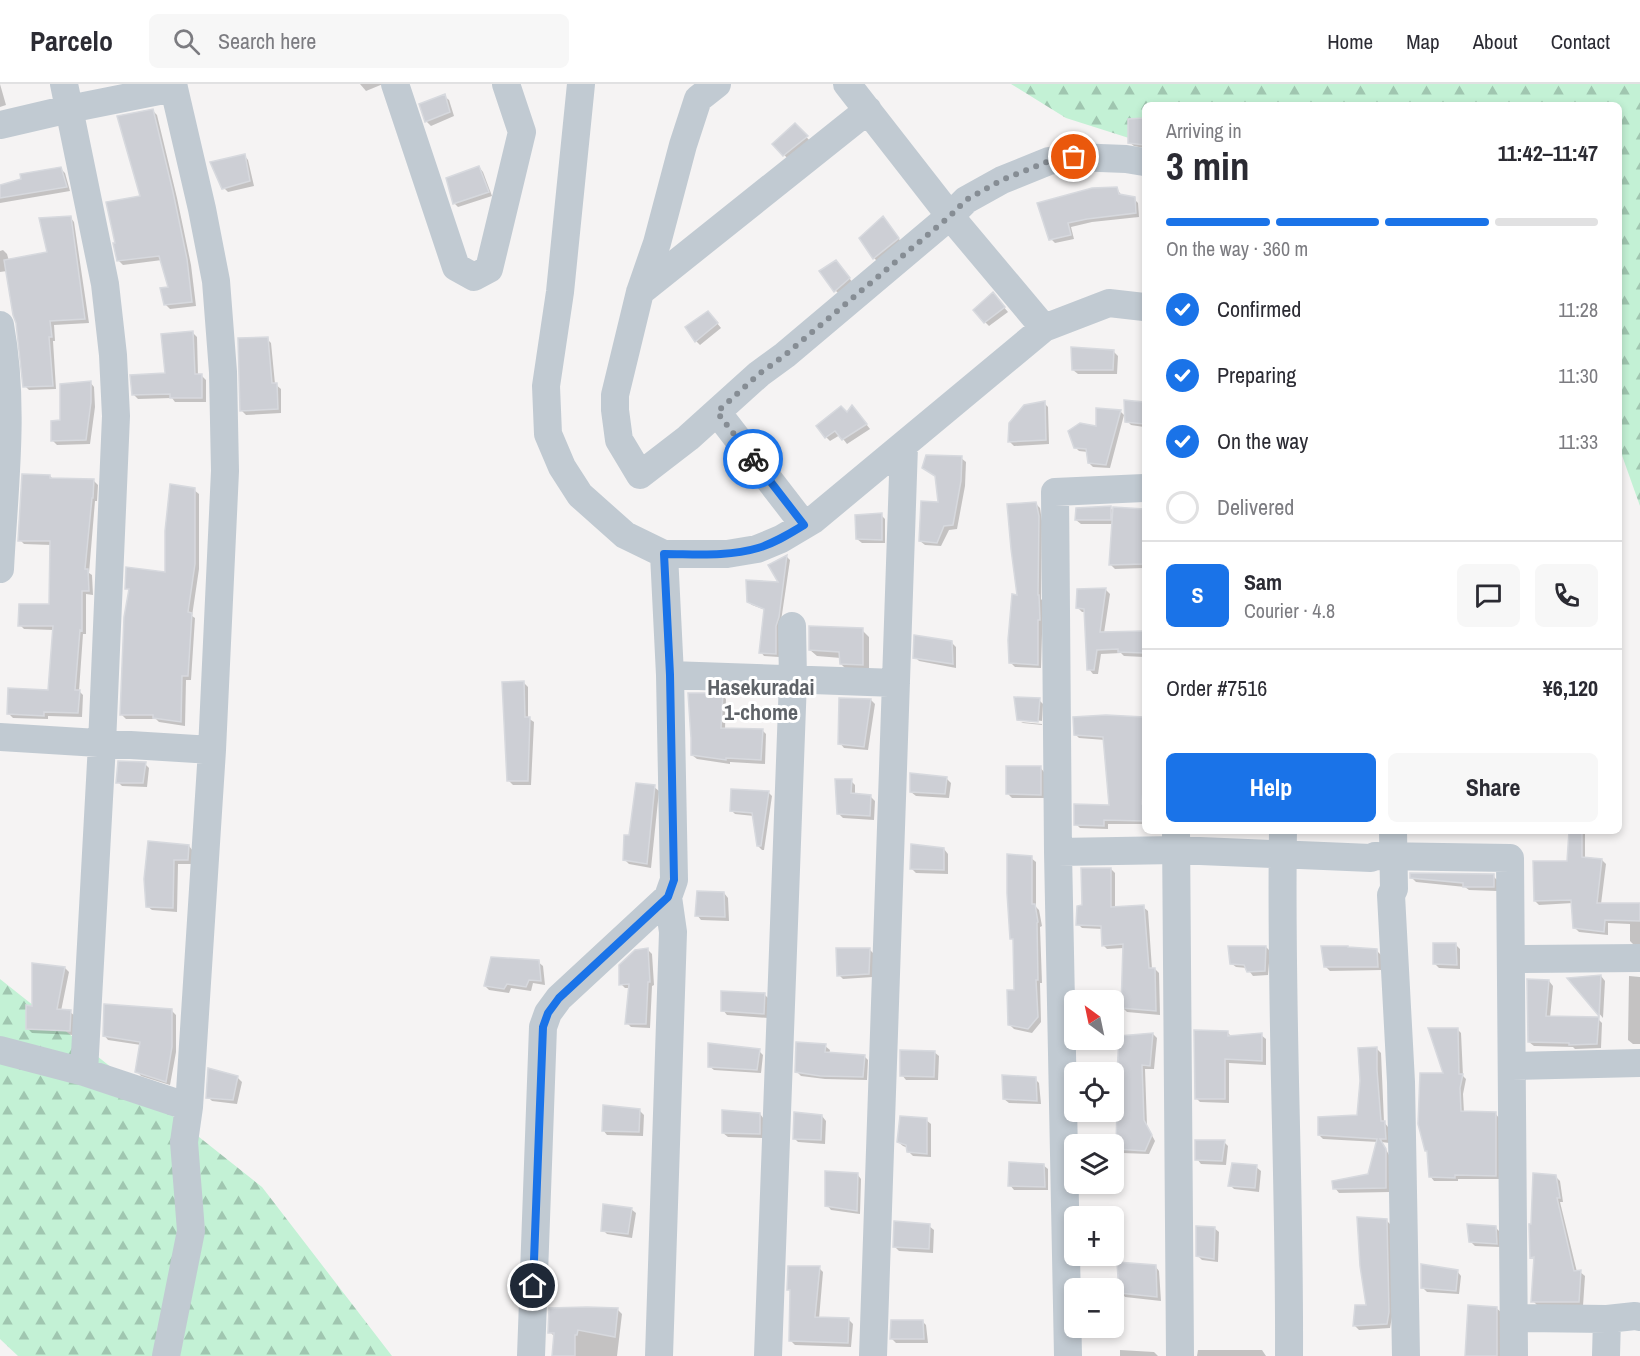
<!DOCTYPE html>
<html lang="en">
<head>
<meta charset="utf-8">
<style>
  :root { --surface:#fff; --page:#f7f7f7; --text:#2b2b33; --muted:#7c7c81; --line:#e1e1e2; --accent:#1a73e8 }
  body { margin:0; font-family:"Archivo Narrow",sans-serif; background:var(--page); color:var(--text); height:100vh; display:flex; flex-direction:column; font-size:22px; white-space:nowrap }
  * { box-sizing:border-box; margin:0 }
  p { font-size:20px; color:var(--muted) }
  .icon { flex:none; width:33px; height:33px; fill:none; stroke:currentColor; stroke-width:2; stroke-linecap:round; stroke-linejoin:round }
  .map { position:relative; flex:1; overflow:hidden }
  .drawer { position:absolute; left:1142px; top:18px; width:480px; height:732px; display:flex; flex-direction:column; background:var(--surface); border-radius:9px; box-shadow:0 3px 9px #0003 }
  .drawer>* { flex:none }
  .needle { width:39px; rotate:327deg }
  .controls { position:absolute; left:1064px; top:906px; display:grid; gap:12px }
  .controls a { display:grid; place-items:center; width:60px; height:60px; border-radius:9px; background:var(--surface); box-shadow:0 3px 9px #0003; font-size:30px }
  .pin { position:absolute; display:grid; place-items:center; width:51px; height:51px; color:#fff; margin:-26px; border:3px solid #fff; border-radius:50%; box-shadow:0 2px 6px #0007 }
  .courier { position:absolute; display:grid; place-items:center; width:60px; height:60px; margin:-30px; border:4px solid #1a73e8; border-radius:50%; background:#fff; color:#222; box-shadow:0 2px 8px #0007 }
  .head em { font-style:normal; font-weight:700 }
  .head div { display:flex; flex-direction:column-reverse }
  .head { display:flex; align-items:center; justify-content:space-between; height:102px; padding:0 24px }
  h1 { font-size:39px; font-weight:700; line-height:45px }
  .bar { display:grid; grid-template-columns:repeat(4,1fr); gap:9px 6px; align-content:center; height:72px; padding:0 24px }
  .bar i { height:8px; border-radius:4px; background:var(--line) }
  .bar .selected { background:var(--accent) }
  .bar p { grid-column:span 4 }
  .line { display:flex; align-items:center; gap:15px; padding:0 24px; border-top:2px solid var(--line) }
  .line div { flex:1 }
  .round { display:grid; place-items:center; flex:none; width:63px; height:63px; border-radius:9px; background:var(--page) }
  ol { padding:0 24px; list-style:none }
  li { display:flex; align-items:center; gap:18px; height:66px }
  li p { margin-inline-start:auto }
  li .icon { padding:6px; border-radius:50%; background:var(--accent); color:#fff; stroke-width:4 }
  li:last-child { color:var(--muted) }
  li i { width:33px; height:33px; border:3px solid var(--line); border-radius:50% }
  .action { display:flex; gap:12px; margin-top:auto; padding:12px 24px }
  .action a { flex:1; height:69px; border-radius:9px; background:var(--accent); color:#fff; font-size:24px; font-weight:700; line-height:69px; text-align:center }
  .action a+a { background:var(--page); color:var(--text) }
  header { display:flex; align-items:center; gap:36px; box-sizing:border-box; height:84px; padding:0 30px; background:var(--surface); border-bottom:2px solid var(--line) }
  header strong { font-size:28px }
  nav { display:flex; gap:33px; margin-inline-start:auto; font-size:21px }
  .search { width:420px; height:54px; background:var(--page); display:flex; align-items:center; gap:15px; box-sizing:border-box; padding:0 21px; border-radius:9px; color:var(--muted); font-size:22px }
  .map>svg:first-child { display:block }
  .forest { fill:url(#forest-firs) }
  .shadow { fill:#0003 }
  .building { fill:#cdcfd5; stroke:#d7d9de; stroke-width:1.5 }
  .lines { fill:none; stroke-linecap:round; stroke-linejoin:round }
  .minor { stroke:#c1cad2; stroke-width:28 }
  .done { stroke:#868d94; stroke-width:6; stroke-dasharray:0 10.8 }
  .route { stroke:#1a73e8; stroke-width:8 }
  .labels { text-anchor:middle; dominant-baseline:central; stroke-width:6; stroke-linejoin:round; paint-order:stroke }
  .neighbourhood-label { font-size:22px; font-weight:bold; fill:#5f6368; stroke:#fff }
</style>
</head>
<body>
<header>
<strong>Parcelo</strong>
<div class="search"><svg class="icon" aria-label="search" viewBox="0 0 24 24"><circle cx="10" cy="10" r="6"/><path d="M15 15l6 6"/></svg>Search here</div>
<nav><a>Home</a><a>Map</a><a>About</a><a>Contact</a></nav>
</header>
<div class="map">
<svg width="1640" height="1272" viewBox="0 0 1640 1272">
  <defs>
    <pattern id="forest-firs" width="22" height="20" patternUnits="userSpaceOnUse" patternTransform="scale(1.5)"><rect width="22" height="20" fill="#c3f1d5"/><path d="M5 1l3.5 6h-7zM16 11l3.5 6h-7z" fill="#a0c6b0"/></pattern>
  </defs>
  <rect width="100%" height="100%" fill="#f5f3f3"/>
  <path class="forest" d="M1011,0H1640V422L1619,363L1618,21H1144V57L1132,55L1066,34Z
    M0,895L262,1103L392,1272H18L0,1255Z"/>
  <path class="shadow" d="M0,0L6,21L0,23Z
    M360,0H383L366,7Z
    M444,12L449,16L454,32L431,42L426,37Z
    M153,27L157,31L177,114L191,181L196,222L170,225L166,221L170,204L162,176L123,181L119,177L142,113Z
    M1144,35V64L1134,62L1129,58L1130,36Z
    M795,41L811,58L789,76L774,60Z
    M244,71L248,76L254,102L228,108L224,104Z
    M479,83L483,88L492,112L458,123L454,119Z
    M60,84L65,89L70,107L0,119V102Z
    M1117,105L1122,112L1134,115L1138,119L1139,133L1092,138L1071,143L1074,155L1055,159L1051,155L1039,120Z
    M70,133L74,138L89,239L54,241L55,257H53L56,305L29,306L25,302L18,238L7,187L0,188V167L3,166L7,170L9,177L49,169Z
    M883,134L902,159L878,178L874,174Z
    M840,182L853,199L840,211L836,207Z
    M997,215L1008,228L989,242L985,238Z
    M712,233L721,244L700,261L696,257Z
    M192,248L197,253L198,292L201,291L206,296V318H175L172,314L138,315L134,311L167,291Z
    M267,255L271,259L275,300L281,305V329L246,331L242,327Z
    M1113,267L1118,272L1117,290H1078L1073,286Z
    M90,298L94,303L95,323L90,360L57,361L53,357L62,338Z
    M1126,318L1144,319V343L1131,341L1127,337Z
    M1044,319L1048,323L1049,360L1014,362L1009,357Z
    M856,327L870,345L847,360L840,351L830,357L826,353L847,330Z
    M1120,327L1124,331L1110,384L1093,383L1089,379L1088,368L1079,367L1075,363Z
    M961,374L966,378L965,402L957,445L949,446L941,462L925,461L920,457Z
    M50,392L53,395L93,396L98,401L97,417H95L89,489L92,491L93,511L86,510V550H83L79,607L83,611L82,633L48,632V635L13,634L9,630L49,608L54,546L24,545L20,541L51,521V461L24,460L20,456Z
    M194,406L199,410V485L192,532L195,534L191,596H186L185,642L159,638L156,635H126L121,630L130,507L127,504L167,490Z
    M1035,419L1040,424L1042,437L1041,515L1043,517L1041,584L1015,583L1011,579L1019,512Z
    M1110,424L1114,427V424L1144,427V484L1115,485L1110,480L1113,440H1081L1076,436Z
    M881,431L885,435V459H862L857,455Z
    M787,473L790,476L781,537L779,573L764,572L761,568L765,526L752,521L748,518L780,499L770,482Z
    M1106,506L1110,510L1104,549L1144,548V573L1124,572L1121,569L1101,570L1098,590H1093L1089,585L1085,528H1082L1078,524Z
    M862,546L869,553V588L848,587L841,580V574L817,572L810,566Z
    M951,558L956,563V584L919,577L915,573Z
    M524,599L528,603V634L534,638L531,701H513L509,697Z
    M722,611L726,615L725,645L762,646L766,650L765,680L730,678V680L697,675L692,671Z
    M871,616L875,620L868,666L844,664L840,659Z
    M1039,616L1043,620L1042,637L1020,634V637L1018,635Z
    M1107,633L1144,634V740H1108V745L1080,744L1076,740L1110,723L1105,656L1079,654L1075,650Z
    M1021,638L1042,640V641L1023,639Z
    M145,680L149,684L147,703L122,702L118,698Z
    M1040,683L1044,688L1045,714H1012L1008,710Z
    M946,694L951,699L949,714L916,712L911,708Z
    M851,697L855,701V711L870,712L875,717L874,736L843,734L838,729Z
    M654,703L659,707L651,784L629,780L624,775L631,753Z
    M769,709L772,712L764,766H762L758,762L754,732L735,730L731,726Z
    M1433,747H1454V749Z
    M1570,747H1585V775L1602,776L1606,780L1601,820H1640V862L1634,861L1630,857V840L1608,839V851L1579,848L1575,844L1573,819L1539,821L1535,817L1568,779Z
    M189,762L193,767L192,780H178L177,828L152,826L147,822L146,795Z
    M944,765L948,770V790L916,789L911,784Z
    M1031,774L1036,778V823L1039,826L1042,842L1040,843L1042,899H1040L1041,938L1032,949L1014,945L1009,940L1016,908L1015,857L1012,854Z
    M1111,785L1115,789V824L1143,823L1148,827L1152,885H1155L1159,889L1160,931L1127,928L1123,924L1124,864L1107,865L1103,861V845L1082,844L1078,840L1084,823Z
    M1493,792L1497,796V807L1469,806L1465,803L1416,798L1412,794Z
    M724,809L728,814L729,837L701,836L697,831Z
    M1455,860L1460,865V885L1439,884L1435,880Z
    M1266,863L1270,867L1268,891L1253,892L1247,884L1236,883L1231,879Z
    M648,866L652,870L654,901L652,902L650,944L631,943L627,939L630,904H625L621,900Z
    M870,866L874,870L873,893L843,895L839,891Z
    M1377,867L1381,871L1382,886L1330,887L1325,882Z
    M538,878L543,882L545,901L533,899L531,907L511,904L509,909L489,906L485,902Z
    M65,884L69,888L61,927L70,928L75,932L74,951L32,949L28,945L34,923Z
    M1601,892L1605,897L1603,934L1570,895Z
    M1629,892L1640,893V960H1633L1628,956Z
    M1549,897L1553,902L1550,934L1598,935L1602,939L1601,964L1575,965L1573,963L1534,962L1529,958Z
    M764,910L769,915L768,934L727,931L723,926Z
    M171,926L176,931V968L170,1001L141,992L137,987L141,961L108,956L104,951Z
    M1457,945L1461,949L1463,992L1466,995L1463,1010L1464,1029H1495L1499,1034L1500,1095H1458V1097H1434L1430,1092L1445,991Z
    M1228,949L1232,953L1261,951L1266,955V981L1229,979V1019L1200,1018L1196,1014Z
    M1153,950L1157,954L1154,985H1145L1147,1042L1155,1057L1149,1070L1122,1069L1118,1064L1119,1023L1116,1020Z
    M825,962L830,966L829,970L864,972L868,976L867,996L825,995L801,992L797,988Z
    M1377,965L1381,969L1384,1038L1388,1043L1389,1059L1382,1058L1389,1071L1390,1108L1339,1109L1335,1104L1370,1091L1378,1058L1323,1055L1319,1051L1359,1032L1361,997Z
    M759,967L763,971L761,989L714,986L709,982Z
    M934,968L939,972L938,996H906L902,991Z
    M237,993L242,998L237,1020L212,1017L208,1013Z
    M1035,995L1039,999L1041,1020L1009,1019L1004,1015Z
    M639,1026L644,1031L643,1052L607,1051L603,1046Z
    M760,1030L764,1035L763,1054L728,1053L723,1049Z
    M822,1032L826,1037L825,1060L798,1058L794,1054Z
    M926,1036L931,1040V1073L913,1072L909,1068L908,1064L903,1062L898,1058Z
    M1224,1058L1228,1062L1226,1081L1201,1080L1197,1075Z
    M1113,1080L1119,1084V1103L1087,1101L1085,1100H1113Z
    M1043,1081L1048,1085V1106H1014L1010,1101Z
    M1256,1083L1261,1087L1259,1108L1234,1105L1230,1101Z
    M857,1090L861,1095L860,1130L831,1126L827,1121Z
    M1555,1092L1560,1097L1563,1118H1560L1577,1188H1580L1585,1192L1583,1222L1537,1221L1533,1217L1536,1178L1531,1173Z
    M631,1125L636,1129L632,1154L607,1150L603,1146Z
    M1386,1136L1391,1141L1392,1233L1390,1244L1359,1246L1355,1242L1368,1222Z
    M929,1142L934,1146L933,1169L899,1167L895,1163Z
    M1214,1144L1219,1148L1218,1178L1202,1176L1197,1171Z
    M1496,1144L1500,1148V1163L1475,1162L1470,1157Z
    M1155,1182L1159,1187L1161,1217L1125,1213L1121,1208Z
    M819,1184L823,1188L819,1235L849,1236L853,1240L851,1263L795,1261L790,1256L792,1209L788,1205Z
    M1457,1187L1461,1192L1459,1210L1427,1208L1423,1204Z
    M1496,1224L1501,1228V1272H1464H1467Z
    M617,1225L622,1230L617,1272H554L555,1253L550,1248Z
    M922,1237L926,1241L928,1259H896L892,1255Z
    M1120,1266L1154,1268L1158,1272H1120Z
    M1198,1266H1262L1266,1272H1197Z"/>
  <path class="building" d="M445,10L450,28L425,38L419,20Z
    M153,25L173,108L187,175L192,218L164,221L160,204L168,203L159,172L117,177L113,159H115L106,118L140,112L117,32Z
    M1144,34V61L1128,59V35Z
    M795,39L808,52L783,72L772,60Z
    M245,70L250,97L222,105L210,78Z
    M479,82L489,108L453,120L446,94Z
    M61,83L67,103L0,114V101L21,95L20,90Z
    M1117,103L1119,110L1135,113L1136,129L1087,135L1068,139L1071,151L1049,156L1037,119L1092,104Z
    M71,132L85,235L50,237L52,253H49L53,302L23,303L16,239L13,231L4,176L47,168L39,134Z
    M883,132L899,154L873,175L859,154Z
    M836,176L850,194L834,208L819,187Z
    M993,208L1005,223L984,239L973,226Z
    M708,227L718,239L695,258L685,243Z
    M193,247L195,290H202V314H170V310L132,311L130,291L165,289L161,250Z
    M268,253L272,299H277L278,325L240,327L238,254Z
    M1071,263L1114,266L1113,286H1072Z
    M91,297V318L86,356L51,357V337L60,336V300Z
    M1124,316L1144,318V340L1125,338Z
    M1045,317L1046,356L1008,358L1009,339L1024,321Z
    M852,321L867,340L842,356L835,347L825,354L816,342L841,322L847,328Z
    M1096,324L1121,326L1106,381L1088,379L1086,365L1074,364L1068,347L1080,339L1096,342Z
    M926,371L962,372L961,397L953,441L944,442L937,459L919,457L921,417L938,418L935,392L922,384Z
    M22,390L50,391V394L94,395L93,414H92L85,485H88L89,507H82V547L80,546L75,606H80L78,629L44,628V632L7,630L8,604L48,606L53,542H18L19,520H49L50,457H18Z
    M170,400L195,404V480L188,528L192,529L188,592H182L181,638L153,634V631H120L124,533L129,505H125L126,483L165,488V447Z
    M1036,418L1039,432L1038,511H1039L1040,536H1038V581L1009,579L1008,556L1012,510L1017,511L1011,465L1007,420Z
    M1111,422V436H1075L1076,424Z
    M1113,423L1144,425V480L1109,481Z
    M882,429V456L856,455L855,431Z
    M787,471L779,533L776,542V570L759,569L764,525L747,518L746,496L778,498L768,481Z
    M1106,504L1100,548L1144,547V569L1118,568V565L1097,566L1094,586H1087L1084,525L1076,524L1077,505Z
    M809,542L863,544V581L840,580L839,568L809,566Z
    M914,551L952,557L953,580L913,574Z
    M524,597L525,633H530L528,697H507L502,598Z
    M688,609H723L721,644L763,645L761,676L726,674V676L691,671V654Z
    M1014,613L1040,614L1038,638L1017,636Z
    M839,614L871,615L864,663L838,660Z
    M1106,631L1144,633V692L1142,720H1144V737L1104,736V742L1074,741V720L1109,721L1103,653L1074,651L1073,633Z
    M118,677L146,678L143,699H116Z
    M1006,682H1041V711L1006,710Z
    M910,689L947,693L945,710L910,708Z
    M835,695H852L851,709L871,711L870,732L837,730Z
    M636,699L655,701L647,780L623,776L624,751H629Z
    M731,705L769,707L761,762H757L752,729L730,727Z
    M1569,747H1582V773L1602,775L1597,819H1640V837L1605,836L1604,848L1573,844L1571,816L1534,817L1533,777H1567Z
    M148,757L189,761L188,776H174L173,824L146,823L144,795Z
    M911,760L944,764V786L910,785Z
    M1007,770L1032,772V820H1035L1038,838L1037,839L1038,896H1036L1038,933L1028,945L1008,941L1007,906H1014L1013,855H1010L1007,809Z
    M1081,784H1111V823L1144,821L1149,884H1155L1156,927L1121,924L1123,860L1102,862L1101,842L1076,841L1077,822L1082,821Z
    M1410,789L1494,790V803H1463V799L1410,794Z
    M697,807L724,808L725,833L695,832Z
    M1433,859H1456L1457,881L1433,880Z
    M1228,862H1266L1265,887L1247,888L1244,881L1230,880Z
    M1321,862H1348V863L1377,865L1378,883H1324Z
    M648,864L650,898H648L646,940H625L629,900L619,901V881L635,866Z
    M836,864H870L869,890L837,892Z
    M491,873L539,876L541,897L529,896L526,903L507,900L504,905L484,902Z
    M32,879L65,883L57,925L71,926L70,947L26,945V921L32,922Z
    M1601,891L1599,932L1567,894Z
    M1527,895L1549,896L1546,932L1599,933L1597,960L1569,961V959L1528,958Z
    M721,907L765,909L764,930L721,927Z
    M104,920L172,925V963L166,998L135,988L140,958L103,952Z
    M1428,944H1458L1459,990H1463L1460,1004L1461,1027L1496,1028V1092L1455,1091V1094L1429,1093L1427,1067H1425L1418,1040L1420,989H1443Z
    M1194,946L1228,947V952L1262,949V977L1225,975V1015H1195Z
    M1153,949L1150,982L1142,981L1144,1036L1152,1051L1145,1067L1116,1065L1117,1020H1114V991H1117L1119,952Z
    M796,958L826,960L825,968L865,971L863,993L820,992L795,988Z
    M708,959L760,965L757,986L708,983Z
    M1377,963V986L1381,1037H1385V1041L1386,1055H1380L1386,1065V1104L1333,1105L1332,1097L1368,1090L1377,1055L1318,1051V1033L1357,1031L1360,997L1358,964Z
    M900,966L935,967L934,993L900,992Z
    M208,984L238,992L233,1016L206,1014Z
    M1002,991L1036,993L1037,1017L1003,1015Z
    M603,1021L640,1025L639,1048L602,1047Z
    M722,1026L760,1029V1050L722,1049Z
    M794,1028L822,1031L821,1056L793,1055Z
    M900,1032L927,1034V1070L907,1068L906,1061L897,1058Z
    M1195,1056H1225L1222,1077L1195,1076Z
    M1009,1078L1044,1080L1045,1103L1008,1102Z
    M1232,1079L1257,1081L1255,1104L1228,1102Z
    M825,1087L858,1089L857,1127L825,1122Z
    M1533,1089L1556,1091L1560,1114H1557L1574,1187L1581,1186L1579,1218H1531L1534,1173L1530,1174L1529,1140H1531Z
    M603,1120L632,1124L628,1150L601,1147Z
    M1357,1133L1387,1135L1389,1228L1387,1240L1353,1242L1355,1221H1366L1360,1182Z
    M894,1137L930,1140L929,1165L893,1163Z
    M1467,1140L1496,1142L1497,1160L1469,1158Z
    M1196,1142L1215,1143L1214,1175L1196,1172Z
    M1117,1178L1156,1181L1157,1213L1119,1209Z
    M1421,1180L1458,1186L1456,1207L1421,1204Z
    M788,1182H820L815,1233L849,1234L848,1259L789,1257L790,1206H787Z
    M1468,1221L1497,1223V1272H1465Z
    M587,1223L618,1224L615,1253L578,1246L577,1251H575V1272H552L554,1249H548L549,1224Z
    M891,1236H923L924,1255H890Z"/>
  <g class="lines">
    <path class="minor" d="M64,0L105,200L113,271L116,332L102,660L84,988
      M395,0L456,183L474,193L489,185L522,48L506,0
      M581,0L560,208L546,302L548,350L562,383L580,411L625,451L664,470H727L757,465L781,455L813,436L1044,244L1109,219L1144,223
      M717,0L698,15L683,61L657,159L640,208L615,311V326L619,356L640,391L688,354L759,290L785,271L950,132L966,116L1002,96L1049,77L1074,73L1126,75L1144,78
      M847,0L950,132L1044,244
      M0,41L69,25L174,4
      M640,208L868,26
      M0,241C15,322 4,405 0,485
      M717,328L804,441
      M670,591L896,599
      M0,653L212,666
      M1176,747L1180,1272
      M1283,747C1280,922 1290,1097 1289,1272
      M1393,747L1394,805L1391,811L1401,998L1406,1272
      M1058,768L1176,766L1371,774L1375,772L1510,774L1514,1272
      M1511,875L1640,874
      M0,966L84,988L189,1023
      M1512,982L1640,979
      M1514,1234L1607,1235L1635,1232L1640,1233
      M166,1272L191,1147L184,1058L189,1023L212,666L225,387L223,288L216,197L202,125L173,0
      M531,1272L543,943L548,929L559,914L668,813L674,796L670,591L664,470
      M659,1272L673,848L668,813
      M768,1272L793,596L792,542
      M873,1272L904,362
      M1068,1272L1058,768L1055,408L1144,404
      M1606,1272L1607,1235"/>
  </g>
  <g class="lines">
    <path class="done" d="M753,375L717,328L759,290L785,271L950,132L966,116L1002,96L1049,77L1074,73"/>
    <path class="route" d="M533,1202L543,943L548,929L559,914L668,813L674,796L670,591L664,470C695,470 728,473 758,464C775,459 789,450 804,441L753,375"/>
  </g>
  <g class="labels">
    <g class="neighbourhood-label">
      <text x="761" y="603">Hasekuradai<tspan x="761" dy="25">1-chome</tspan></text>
    </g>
  </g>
</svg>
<div class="controls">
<a><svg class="needle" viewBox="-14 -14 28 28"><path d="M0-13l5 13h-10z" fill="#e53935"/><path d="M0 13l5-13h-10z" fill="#7c7c81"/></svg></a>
<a><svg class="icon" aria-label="locate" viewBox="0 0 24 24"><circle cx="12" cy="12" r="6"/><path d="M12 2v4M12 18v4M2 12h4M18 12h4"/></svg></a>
<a><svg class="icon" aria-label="layers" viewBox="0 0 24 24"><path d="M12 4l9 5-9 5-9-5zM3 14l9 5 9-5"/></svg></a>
<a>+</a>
<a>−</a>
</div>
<div class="pin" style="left:1074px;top:73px;background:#ea580c"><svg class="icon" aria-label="bag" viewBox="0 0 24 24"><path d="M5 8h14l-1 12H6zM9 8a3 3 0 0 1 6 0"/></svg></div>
<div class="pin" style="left:533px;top:1202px;background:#1f2937"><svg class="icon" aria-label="home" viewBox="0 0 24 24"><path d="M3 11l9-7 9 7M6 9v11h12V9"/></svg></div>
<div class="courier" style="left:753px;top:375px"><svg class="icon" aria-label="bike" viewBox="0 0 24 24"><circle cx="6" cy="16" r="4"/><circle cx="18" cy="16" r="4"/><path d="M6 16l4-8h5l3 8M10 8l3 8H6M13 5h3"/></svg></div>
<section class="drawer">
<div class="head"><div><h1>3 min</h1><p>Arriving in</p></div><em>11:42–11:47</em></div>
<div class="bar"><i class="selected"></i><i class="selected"></i><i class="selected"></i><i></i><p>On the way · 360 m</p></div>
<ol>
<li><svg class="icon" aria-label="check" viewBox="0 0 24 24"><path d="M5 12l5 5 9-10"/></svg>Confirmed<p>11:28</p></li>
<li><svg class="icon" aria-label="check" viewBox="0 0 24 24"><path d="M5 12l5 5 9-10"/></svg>Preparing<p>11:30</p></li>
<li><svg class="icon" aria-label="check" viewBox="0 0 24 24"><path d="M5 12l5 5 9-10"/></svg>On the way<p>11:33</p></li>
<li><i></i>Delivered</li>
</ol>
<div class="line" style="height:108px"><b class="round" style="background:var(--accent);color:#fff">S</b><div><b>Sam</b><p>Courier · 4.8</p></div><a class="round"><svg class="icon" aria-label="chat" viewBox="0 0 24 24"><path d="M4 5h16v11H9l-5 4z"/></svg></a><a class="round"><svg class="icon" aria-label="phone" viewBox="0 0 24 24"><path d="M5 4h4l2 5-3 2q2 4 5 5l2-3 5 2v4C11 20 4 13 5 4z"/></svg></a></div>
<div class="line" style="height:78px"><div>Order #7516</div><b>¥6,120</b></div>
<div class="action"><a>Help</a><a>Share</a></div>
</section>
</div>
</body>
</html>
